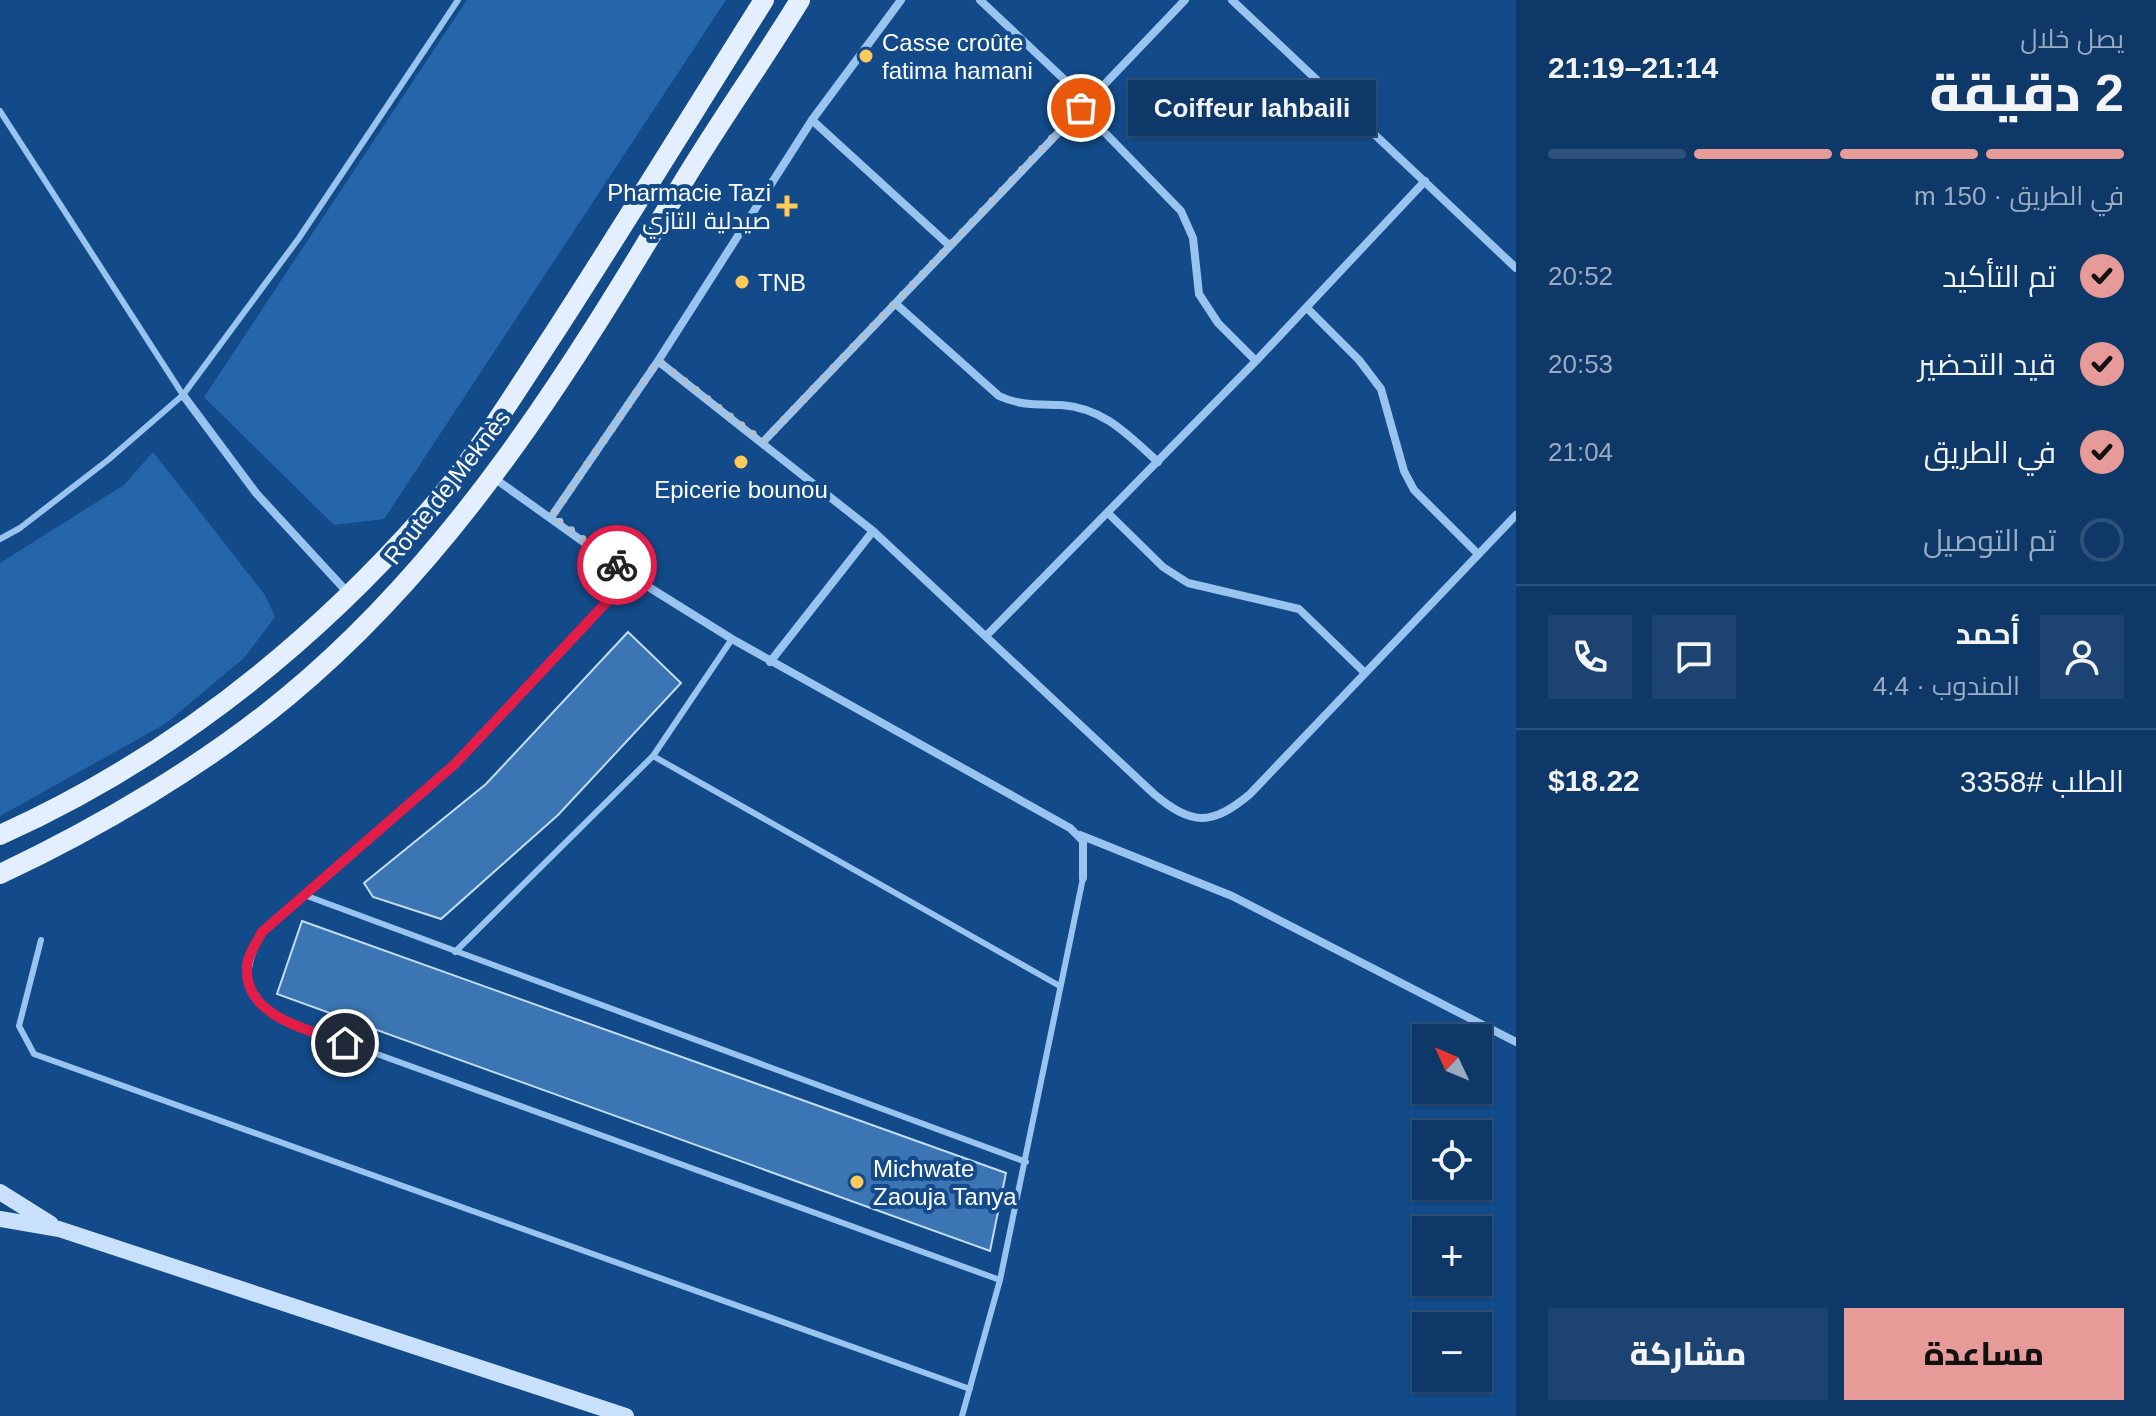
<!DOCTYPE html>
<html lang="ar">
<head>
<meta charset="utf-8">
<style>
  :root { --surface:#0e3868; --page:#1c4371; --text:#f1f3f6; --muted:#9bacc0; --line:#2e527c; --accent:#e69b98 }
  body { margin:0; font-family:Arial,Cairo,sans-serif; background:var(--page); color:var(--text); direction:rtl; height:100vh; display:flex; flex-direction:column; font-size:30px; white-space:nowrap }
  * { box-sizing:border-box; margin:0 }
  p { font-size:26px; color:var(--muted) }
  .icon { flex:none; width:44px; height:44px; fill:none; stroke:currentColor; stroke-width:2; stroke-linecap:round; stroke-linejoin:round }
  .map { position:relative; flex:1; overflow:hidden; direction:ltr }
  .panel { display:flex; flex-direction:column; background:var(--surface); width:640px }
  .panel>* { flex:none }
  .needle { width:52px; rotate:314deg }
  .fabs { position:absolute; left:1412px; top:1024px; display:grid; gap:16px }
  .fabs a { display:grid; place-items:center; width:80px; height:80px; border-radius:0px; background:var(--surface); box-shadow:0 2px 6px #0004,0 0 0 2px var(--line); font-size:40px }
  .pin { position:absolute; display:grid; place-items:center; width:68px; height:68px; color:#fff; margin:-34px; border:4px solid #fff; border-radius:50%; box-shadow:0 2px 8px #0007 }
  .courier { position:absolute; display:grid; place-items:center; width:80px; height:80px; margin:-40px; border:6px solid #e11d48; border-radius:50%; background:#fff; color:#222; box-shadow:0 2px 10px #0007 }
  .bubble { position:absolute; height:56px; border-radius:0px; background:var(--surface); box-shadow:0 2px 6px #0004,0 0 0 2px var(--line); font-size:26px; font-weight:800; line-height:56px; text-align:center; direction:rtl }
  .overview em { font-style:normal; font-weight:800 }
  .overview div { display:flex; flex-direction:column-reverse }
  .overview { display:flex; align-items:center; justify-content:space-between; height:136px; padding:0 32px }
  h1 { font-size:52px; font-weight:800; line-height:60px }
  .bar { display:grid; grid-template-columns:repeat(4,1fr); gap:12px 8px; align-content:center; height:96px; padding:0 32px }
  .bar i { height:10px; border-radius:6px; background:var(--line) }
  .bar .active { background:var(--accent) }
  .bar p { grid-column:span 4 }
  .line { display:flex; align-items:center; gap:20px; padding:0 32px; border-top:2px solid var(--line) }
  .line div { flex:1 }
  .round { display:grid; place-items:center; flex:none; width:84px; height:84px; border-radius:0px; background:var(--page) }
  ol { padding:0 32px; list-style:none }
  li { display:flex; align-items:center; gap:24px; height:88px }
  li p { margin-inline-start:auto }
  li .icon { padding:8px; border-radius:50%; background:var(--accent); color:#111; stroke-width:4 }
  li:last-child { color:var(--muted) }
  li i { width:44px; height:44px; border:4px solid var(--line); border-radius:50% }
  .button { display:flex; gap:16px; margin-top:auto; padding:16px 32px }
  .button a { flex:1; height:92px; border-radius:0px; background:var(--accent); color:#111; font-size:32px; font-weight:800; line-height:92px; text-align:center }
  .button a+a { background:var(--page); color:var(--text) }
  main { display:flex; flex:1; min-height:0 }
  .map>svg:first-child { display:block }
  .green { fill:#2565a9 }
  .building { fill:#3c75b3; stroke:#c1ddfc; stroke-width:2 }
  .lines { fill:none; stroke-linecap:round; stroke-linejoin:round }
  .service { stroke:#9ac4f0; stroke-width:6 }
  .minor { stroke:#9ac4f0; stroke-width:8 }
  .secondary { stroke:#c8e0fb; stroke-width:16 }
  .primary { stroke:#e3efff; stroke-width:20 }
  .done { stroke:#acc0d6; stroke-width:8; stroke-dasharray:0 14.4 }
  .route { stroke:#e11d48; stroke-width:10 }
  .poi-dot { fill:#ffca59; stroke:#134b8a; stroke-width:3 }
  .labels { text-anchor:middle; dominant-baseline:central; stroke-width:8; stroke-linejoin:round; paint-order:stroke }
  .poi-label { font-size:24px; fill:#fff; stroke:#134b8a; text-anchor:start }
  .street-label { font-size:24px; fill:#fff; stroke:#134b8a }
</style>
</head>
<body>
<main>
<section class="panel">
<div class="overview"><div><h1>2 دقيقة</h1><p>يصل خلال</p></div><em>21:14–21:19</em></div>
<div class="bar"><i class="active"></i><i class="active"></i><i class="active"></i><i></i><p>في الطريق · 150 m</p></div>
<ol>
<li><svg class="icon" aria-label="check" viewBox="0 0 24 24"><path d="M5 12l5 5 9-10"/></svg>تم التأكيد<p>20:52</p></li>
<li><svg class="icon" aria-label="check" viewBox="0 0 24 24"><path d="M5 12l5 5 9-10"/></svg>قيد التحضير<p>20:53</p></li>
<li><svg class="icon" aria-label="check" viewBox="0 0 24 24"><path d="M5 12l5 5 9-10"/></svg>في الطريق<p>21:04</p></li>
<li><i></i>تم التوصيل</li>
</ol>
<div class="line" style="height:144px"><a class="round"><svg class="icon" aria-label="person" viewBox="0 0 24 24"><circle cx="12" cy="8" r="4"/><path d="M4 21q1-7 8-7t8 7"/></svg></a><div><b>أحمد</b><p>المندوب · 4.4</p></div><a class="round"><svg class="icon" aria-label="chat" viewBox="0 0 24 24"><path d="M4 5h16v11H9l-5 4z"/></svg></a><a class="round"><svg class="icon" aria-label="phone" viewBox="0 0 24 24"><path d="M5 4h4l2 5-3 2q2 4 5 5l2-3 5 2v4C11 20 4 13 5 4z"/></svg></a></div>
<div class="line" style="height:104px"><div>الطلب #3358</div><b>$18.22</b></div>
<div class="button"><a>مساعدة</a><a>مشاركة</a></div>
</section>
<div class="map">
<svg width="1516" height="1416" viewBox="0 0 1516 1416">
  <rect width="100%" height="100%" fill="#134b8a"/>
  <path class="green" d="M467,0H726L384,519L334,525L204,397Z
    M153,452L265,595L275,617L244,658L165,724L0,816V563L124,485Z"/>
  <path class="building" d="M628,632L681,683L558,815L441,919L373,897L364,883L486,784Z
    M302,921L1006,1173L990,1251L277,994Z"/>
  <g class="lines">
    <path class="service" d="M0,111L183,395
      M0,539L20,528L108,460L183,395L299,238L458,0
      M631,576L455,764L262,932C241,976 241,995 286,1021L1000,1280
      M653,756L1058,985
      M307,896L1026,1162
      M41,940L19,1026L34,1054L970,1389
      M455,952L653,756L732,639
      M962,1416L1000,1280L1083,878"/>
    <path class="minor" d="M980,0L1087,101
      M1232,0L1516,268
      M1081,108L1181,211L1193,238L1199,294L1218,323L1256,361
      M812,120L950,246
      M896,304L999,396C1020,406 1039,404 1061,405C1104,408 1128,435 1158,462
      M1307,308L1359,360L1381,389L1404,471L1414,490L1478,554
      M658,361L873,531L1154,794C1192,826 1212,826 1250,794L1516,515
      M183,395L256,493L349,594
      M763,442L1185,0
      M494,478L631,576L732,639L1070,828L1083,841V878
      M1108,513L1163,567L1188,583L1299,609L1364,672
      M552,516L658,361L812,120L901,0
      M987,635L1256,361L1425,181
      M770,662L873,531
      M1080,835L1232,896L1516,1042"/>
    <path class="secondary" d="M0,1192L51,1224
      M0,1219L59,1229L626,1416"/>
    <path class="primary" d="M0,835C164,761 307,649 426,514C475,459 514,394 555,332C626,222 694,111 764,0
      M0,874C98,828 205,765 288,696C456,557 572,368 682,184C720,121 762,62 800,0"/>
  </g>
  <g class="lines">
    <path class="done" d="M617,565L552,516L658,361L763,442L1081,108"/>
    <path class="route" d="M345,1043C308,1029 244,1017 247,967C247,956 257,942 262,932L455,764L631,576L617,565"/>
  </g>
  <g class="poi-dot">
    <circle cx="866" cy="56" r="8"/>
    <path d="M783 194h8v8h8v8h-8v8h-8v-8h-8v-8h8z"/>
    <circle cx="742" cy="282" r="8"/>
    <circle cx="741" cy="462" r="8"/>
    <circle cx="857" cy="1182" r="8"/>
  </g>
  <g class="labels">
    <g class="poi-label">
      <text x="882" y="42">Casse croûte<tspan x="882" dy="28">fatima hamani</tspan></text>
      <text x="771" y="192" text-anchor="end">Pharmacie Tazi<tspan x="771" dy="28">صيدلية التازي</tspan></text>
      <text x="758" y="282">TNB</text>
      <text x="741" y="489" text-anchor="middle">Epicerie bounou</text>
      <text x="873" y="1168">Michwate<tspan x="873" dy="28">Zaouja Tanya</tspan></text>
    </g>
    <g class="street-label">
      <text transform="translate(447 487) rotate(-52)">Route de Meknès</text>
    </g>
  </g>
</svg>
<div class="fabs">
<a><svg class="needle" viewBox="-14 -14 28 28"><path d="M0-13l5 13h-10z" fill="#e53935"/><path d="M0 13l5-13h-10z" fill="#9bacc0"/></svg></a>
<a><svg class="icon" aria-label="locate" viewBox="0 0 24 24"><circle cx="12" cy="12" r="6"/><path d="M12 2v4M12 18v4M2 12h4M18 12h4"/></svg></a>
<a>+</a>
<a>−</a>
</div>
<div class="pin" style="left:1081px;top:108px;background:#ea580c"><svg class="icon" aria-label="bag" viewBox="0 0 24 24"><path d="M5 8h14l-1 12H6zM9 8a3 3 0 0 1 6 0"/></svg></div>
<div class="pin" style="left:345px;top:1043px;background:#1f2937"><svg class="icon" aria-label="home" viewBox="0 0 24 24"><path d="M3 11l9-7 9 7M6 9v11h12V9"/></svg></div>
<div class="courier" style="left:617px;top:565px"><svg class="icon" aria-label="bike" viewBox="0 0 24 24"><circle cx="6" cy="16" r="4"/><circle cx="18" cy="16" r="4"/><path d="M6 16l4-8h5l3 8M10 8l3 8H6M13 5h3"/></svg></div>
<div class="bubble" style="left:1128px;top:80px;width:248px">Coiffeur lahbaili</div>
</div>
</main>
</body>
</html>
